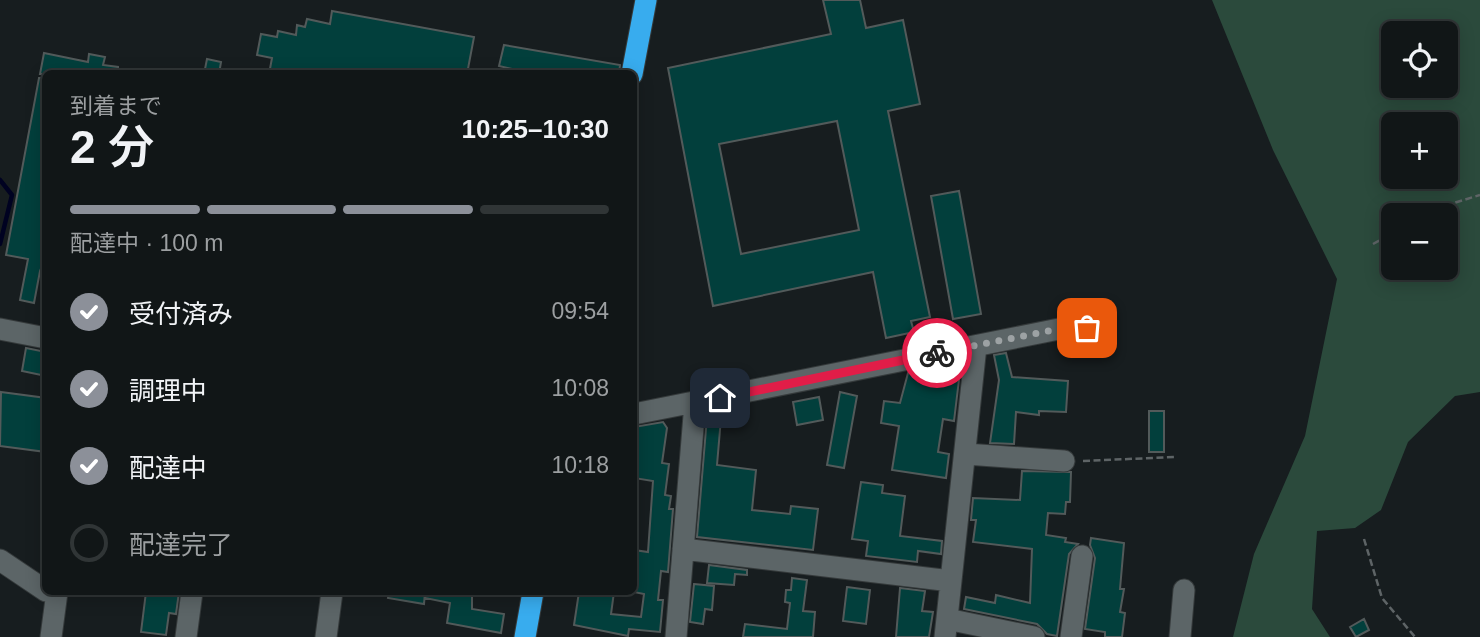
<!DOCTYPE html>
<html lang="ja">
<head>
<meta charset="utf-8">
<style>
  :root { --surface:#111617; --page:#1a1f20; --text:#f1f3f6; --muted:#9c9fa1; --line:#303536; --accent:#8c9099 }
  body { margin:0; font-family:Helvetica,"Noto Sans JP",sans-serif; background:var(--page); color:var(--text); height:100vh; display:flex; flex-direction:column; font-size:26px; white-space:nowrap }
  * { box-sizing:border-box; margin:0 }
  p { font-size:23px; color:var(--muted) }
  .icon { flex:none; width:38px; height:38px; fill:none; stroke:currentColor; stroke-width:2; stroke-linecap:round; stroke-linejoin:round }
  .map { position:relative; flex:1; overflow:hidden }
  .drawer { position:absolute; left:42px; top:70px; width:595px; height:525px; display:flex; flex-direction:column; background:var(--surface); border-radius:10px; box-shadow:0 4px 18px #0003,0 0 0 2px var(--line) }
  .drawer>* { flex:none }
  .fabs { position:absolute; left:1381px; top:21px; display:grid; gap:14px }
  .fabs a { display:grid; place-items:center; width:77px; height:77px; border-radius:10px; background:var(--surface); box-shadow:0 4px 18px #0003,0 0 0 2px var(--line); font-size:35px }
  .pin { position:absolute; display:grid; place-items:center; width:60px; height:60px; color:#fff; margin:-30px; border-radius:14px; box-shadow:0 4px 10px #0006 }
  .courier { position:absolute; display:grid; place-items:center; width:70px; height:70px; margin:-35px; border:5px solid #e11d48; border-radius:50%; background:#fff; color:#222; box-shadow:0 2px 9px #0007 }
  .overview em { font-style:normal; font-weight:600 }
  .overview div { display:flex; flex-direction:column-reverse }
  .overview { display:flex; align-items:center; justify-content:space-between; height:119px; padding:0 28px }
  h1 { font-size:46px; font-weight:600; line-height:52px }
  .bar { display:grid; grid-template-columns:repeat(4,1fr); gap:10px 7px; align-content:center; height:84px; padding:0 28px }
  .bar i { height:9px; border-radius:5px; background:var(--line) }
  .bar .active { background:var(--accent) }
  .bar p { grid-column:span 4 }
  ol { padding:0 28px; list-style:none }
  li { display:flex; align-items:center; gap:21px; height:77px }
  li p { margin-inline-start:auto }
  li .icon { padding:7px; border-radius:50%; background:var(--accent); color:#fff; stroke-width:4 }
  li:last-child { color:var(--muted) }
  li i { width:38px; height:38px; border:4px solid var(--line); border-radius:50% }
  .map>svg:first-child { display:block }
  .green { fill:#2b4a3c; fill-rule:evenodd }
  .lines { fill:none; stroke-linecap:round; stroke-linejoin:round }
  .stream { stroke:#000221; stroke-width:4.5 }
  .building { fill:#023f3c; stroke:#525a5a; stroke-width:2; fill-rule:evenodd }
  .minor-casing { stroke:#353a3b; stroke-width:23 }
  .highway-casing { stroke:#353a3b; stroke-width:23 }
  .path { stroke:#5e6466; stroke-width:2.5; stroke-dasharray:7 3.5; stroke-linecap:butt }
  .minor { stroke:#5c6567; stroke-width:21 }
  .highway { stroke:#38acee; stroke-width:21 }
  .done { stroke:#9da2a4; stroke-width:7; stroke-dasharray:0 12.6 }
  .route { stroke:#e11d48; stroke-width:9 }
</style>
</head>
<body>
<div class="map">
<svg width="1480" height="637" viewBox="0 0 1480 637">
  <rect width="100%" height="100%" fill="#171d1f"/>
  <path class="green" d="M1212,0H1480V392L1455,396L1408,442L1381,510L1355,528L1317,531L1312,609L1330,637H1233L1254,554L1305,436L1337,279L1273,150ZM1393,33H1446V86H1393ZM1393,124H1446V177H1393ZM1393,215H1446V268H1393Z"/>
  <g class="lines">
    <path class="stream" d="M0,180L12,195L0,244"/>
  </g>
  <path class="building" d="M823,0H860L866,28L903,20L920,104L888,111L930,317L911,321L914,332L886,338L873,272L713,306L668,68L831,34ZM837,121L859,230L741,254L719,144Z
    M332,11L474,37L467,74H269L272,58L257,55L261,34L277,37L278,31L296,35L297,25L305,27L307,19L330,24Z
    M504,45L620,65L619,74H515L516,70L499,66Z
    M44,53L88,62L89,54L105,57L103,65L118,67V74H40Z
    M207,59L221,62L219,74H204Z
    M39,78H46V266H42L40,271L34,303L20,300L28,259L6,255Z
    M959,191L981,314L953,319L931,196Z
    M26,348L46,352V376L22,371Z
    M1006,353L1012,377L1068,381L1066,412L1039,411V415L1016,412L1014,444L990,443L999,380L994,355Z
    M961,363L954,421L943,419L938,452L949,454L946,478L892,470L899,426L881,423L884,401L900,403L908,373L940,376L942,366Z
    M1,392L46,398V452L0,446Z
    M840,392L857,396L844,468L827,465Z
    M819,397L823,420L797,425L793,402Z
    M1149,411H1164V452H1149Z
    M707,417L721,418L717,465L756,470L752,510L790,514L791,506L818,509L813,550L697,537Z
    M663,422L667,428L662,463L669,464L665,495L671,496L669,509H673L668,572L661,571L658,600H663L660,632L629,629L628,636L574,625L579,592H614L611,614L641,617L644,594L634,592V550L648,552L653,481L634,478V427Z
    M1022,471L1071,472L1070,502H1066L1065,514L1048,513L1046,535L1066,538L1065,542L1078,544L1069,554L1057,636L1047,634L1037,624L964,609L966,597L995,603L996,595L1030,603L1032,549L973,542L976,520H971L973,498L1020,500Z
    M861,482L883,485L882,493L905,496L900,536L942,541L941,554L918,551L917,562L866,556L868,541L852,539Z
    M1091,538L1124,543L1120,589H1124L1120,612L1125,613L1122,637H1105V632L1085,629L1095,558L1090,545Z
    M709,565L747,570V575L735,574L734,585L707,583Z
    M792,578L807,580L803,611L815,612L813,637H743L745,624L787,629L790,603L785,602L786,590H791Z
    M694,584L714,586L712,610L705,609L703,624L690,622Z
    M847,587L870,590L866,624L843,621Z
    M900,588L925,591L922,611L933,612L929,637H896Z
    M146,592H179L176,614L169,613L166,635L141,632Z
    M389,592H472V609L504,614L501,633L447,623L450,603L425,598V592L424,604L388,598Z
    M1364,619L1369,630L1356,637L1350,627Z"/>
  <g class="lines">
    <defs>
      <path id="minor" d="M0,329L46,338
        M634,414L1059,329L1087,328
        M966,454L1064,461
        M683,549L951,581
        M0,560L46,591
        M947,619L1034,637
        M51,637L57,592
        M186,637L192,592
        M326,637L332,592
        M676,637L695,403
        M945,637L976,346
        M1071,637L1082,556
        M1180,637L1184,590"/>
      <path id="highway" d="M632,74L646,0
        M525,637L533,592"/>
    </defs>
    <use href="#minor" class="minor-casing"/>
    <use href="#highway" class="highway-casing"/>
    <path class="path" d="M1427,215L1434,209L1480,195
      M1373,244L1393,233
      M1083,461L1174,457
      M1364,539L1382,598L1415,637"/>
    <use href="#minor" class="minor"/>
    <use href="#highway" class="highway"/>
  </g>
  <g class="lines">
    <path class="done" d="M937,353L1059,329L1087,328"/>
    <path class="route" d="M720,398L937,353"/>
  </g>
</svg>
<div class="fabs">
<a><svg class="icon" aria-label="locate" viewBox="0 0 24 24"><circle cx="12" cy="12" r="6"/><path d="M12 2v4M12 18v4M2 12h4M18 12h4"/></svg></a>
<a>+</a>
<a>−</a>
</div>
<div class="pin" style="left:1087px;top:328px;background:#ea580c"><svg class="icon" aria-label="bag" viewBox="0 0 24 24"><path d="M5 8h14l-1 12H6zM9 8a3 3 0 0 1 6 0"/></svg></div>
<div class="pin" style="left:720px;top:398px;background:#1f2937"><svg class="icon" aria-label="home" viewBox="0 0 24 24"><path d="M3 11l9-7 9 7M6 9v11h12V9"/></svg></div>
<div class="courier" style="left:937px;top:353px"><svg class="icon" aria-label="bike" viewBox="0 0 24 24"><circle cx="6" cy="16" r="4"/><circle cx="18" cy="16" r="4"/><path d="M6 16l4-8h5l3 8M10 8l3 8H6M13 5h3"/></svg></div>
<section class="drawer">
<div class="overview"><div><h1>2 分</h1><p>到着まで</p></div><em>10:25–10:30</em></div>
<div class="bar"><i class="active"></i><i class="active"></i><i class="active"></i><i></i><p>配達中 · 100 m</p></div>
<ol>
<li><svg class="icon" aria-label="check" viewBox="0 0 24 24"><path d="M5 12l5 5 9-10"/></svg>受付済み<p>09:54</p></li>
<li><svg class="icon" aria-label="check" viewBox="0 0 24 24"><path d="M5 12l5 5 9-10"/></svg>調理中<p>10:08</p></li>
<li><svg class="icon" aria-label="check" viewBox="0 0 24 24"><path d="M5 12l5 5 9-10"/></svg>配達中<p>10:18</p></li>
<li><i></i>配達完了</li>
</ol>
</section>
</div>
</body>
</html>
